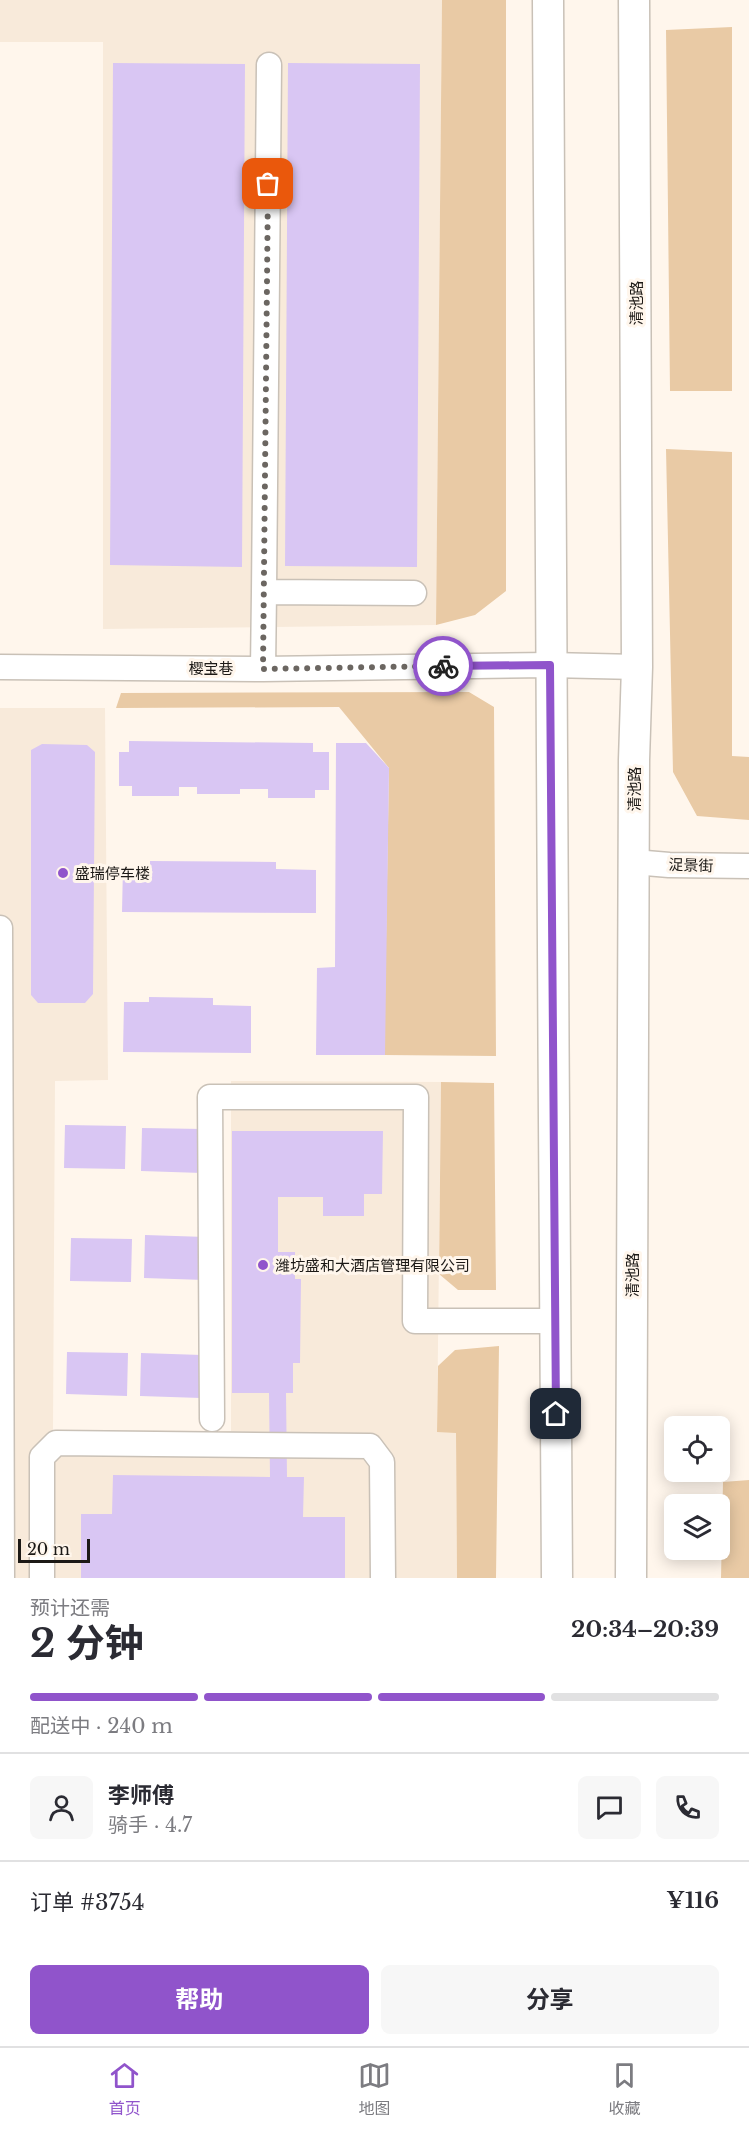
<!DOCTYPE html>
<html lang="zh">
<head>
<meta charset="utf-8">
<style>
  :root { --surface:#fff; --page:#f7f7f7; --text:#2b2b33; --muted:#7c7c81; --line:#e1e1e2; --accent:#9054cb }
  body { margin:0; font-family:"Libre Baskerville","Noto Sans SC",serif; background:var(--page); color:var(--text); height:100vh; display:flex; flex-direction:column; font-size:22px; white-space:nowrap }
  * { box-sizing:border-box; margin:0 }
  p { font-size:20px; color:var(--muted) }
  .icon { flex:none; width:33px; height:33px; fill:none; stroke:currentColor; stroke-width:2; stroke-linecap:round; stroke-linejoin:round }
  .map { position:relative; height:1578px; overflow:hidden }
  .panel { display:flex; flex-direction:column; background:var(--surface); flex:1 }
  .panel>* { flex:none }
  .fabs { position:absolute; left:664px; top:1416px; display:grid; gap:12px }
  .fabs a { display:grid; place-items:center; width:66px; height:66px; border-radius:9px; background:var(--surface); box-shadow:0 3px 15px #0003; font-size:30px }
  .scale { position:absolute; left:18px; bottom:15px; width:72px; box-sizing:border-box; padding-left:6px; border:3px solid #1c1916; border-top:0; font-size:16px; line-height:21px; white-space:nowrap; color:#1c1916; -webkit-text-stroke:4px #fff6ec; paint-order:stroke }
  .pin { position:absolute; display:grid; place-items:center; width:51px; height:51px; color:#fff; margin:-26px; border-radius:12px; box-shadow:0 3px 9px #0006 }
  .courier { position:absolute; display:grid; place-items:center; width:60px; height:60px; margin:-30px; border:4px solid #9054cb; border-radius:50%; background:#fff; color:#222; box-shadow:0 2px 8px #0007 }
  .headline em { font-style:normal; font-weight:700 }
  .headline div { display:flex; flex-direction:column-reverse }
  .headline { display:flex; align-items:center; justify-content:space-between; height:102px; padding:0 30px }
  h1 { font-size:39px; font-weight:700; line-height:45px }
  .bar { display:grid; grid-template-columns:repeat(4,1fr); gap:9px 6px; align-content:center; height:72px; padding:0 30px }
  .bar i { height:8px; border-radius:4px; background:var(--line) }
  .bar .on { background:var(--accent) }
  .bar p { grid-column:span 4 }
  .line { display:flex; align-items:center; gap:15px; padding:0 30px; border-top:2px solid var(--line) }
  .line div { flex:1 }
  .round { display:grid; place-items:center; flex:none; width:63px; height:63px; border-radius:9px; background:var(--page) }
  .action { display:flex; gap:12px; margin-top:auto; padding:12px 30px }
  .action a { flex:1; height:69px; border-radius:9px; background:var(--accent); color:#fff; font-size:24px; font-weight:700; line-height:69px; text-align:center }
  .action a+a { background:var(--page); color:var(--text) }
  .dock { display:flex; justify-content:space-around; align-items:center; height:84px; border-top:2px solid var(--line); background:var(--surface); font-size:16px; color:var(--muted) }
  .dock a { display:grid; justify-items:center; gap:3px }
  .dock .on { color:var(--accent) }
  .map>svg:first-child { display:block }
  .built { fill:#f8eada }
  .green { fill:#e9caa5 }
  .building { fill:#d9c6f3 }
  .lines { fill:none; stroke-linecap:round; stroke-linejoin:round }
  .minor-casing { stroke:#c9c1b7; stroke-width:27 }
  .major-casing { stroke:#c9c1b7; stroke-width:33 }
  .minor { stroke:#fff; stroke-width:24 }
  .major { stroke:#fff; stroke-width:30 }
  .done { stroke:#6b6661; stroke-width:6; stroke-dasharray:0 10.8 }
  .route { stroke:#9054cb; stroke-width:8 }
  .poi-dot { fill:#9054cb; stroke:#fff6ec; stroke-width:2 }
  .labels { text-anchor:middle; dominant-baseline:central; stroke-width:6; stroke-linejoin:round; paint-order:stroke }
  .street-label { font-size:15px; fill:#1c1916; stroke:#fff6ec }
  .poi-label { font-size:15px; fill:#1c1916; stroke:#fff6ec; text-anchor:start }
</style>
</head>
<body>
<div class="map">
<svg width="749" height="1578" viewBox="0 0 749 1578">
  <rect width="100%" height="100%" fill="#fff6ec"/>
  <path class="built" d="M0,0H442L436,625L103,629V42H0Z
    M0,708H105L108,1080L55,1081L53,1430L231,1431V1081L441,1082L437,1432H456L457,1578H0Z"/>
  <path class="green" d="M442,0H506V591L475,615L436,625Z
    M732,27V391H670L666,30Z
    M666,449L732,452V756L749,757V820L697,816L673,772Z
    M469,692L494,707L496,1056L384,1055L389,768L339,707L116,708L121,693Z
    M441,1082L494,1083L496,1290H458L439,1274Z
    M499,1346L496,1578H457L456,1433L437,1432L438,1366L455,1350Z
    M749,1480V1578H721L723,1482Z"/>
  <path class="building" d="M113,63L245,64L242,567L110,565Z
    M288,63L420,64L417,567L285,566Z
    M129,741L313,743V752H329V790H315V798H268V789H240V794H197V787H179V796H132V786H119V752H129Z
    M336,743H366L389,768L385,1055H316L317,968L335,967Z
    M42,744L87,745L95,752L93,994L85,1003H38L31,995V750Z
    M150,861L276,862V869L316,870V913L122,912L123,866H150Z
    M149,997L213,998V1005L251,1006V1053L123,1052L124,1002H149Z
    M65,1125L126,1126L125,1169L64,1168Z
    M142,1128L203,1129L202,1173L141,1171Z
    M232,1131H383L382,1194H364V1216H323V1197H278V1252H295V1279H301L300,1363H293V1393H286L287,1477H304L303,1517H345V1578H81V1514H112L113,1475L270,1477L269,1393H232Z
    M145,1235L206,1237L205,1280L144,1278Z
    M71,1238L132,1239L131,1282L70,1281Z
    M67,1352L128,1353L127,1396L66,1394Z
    M141,1353L202,1355L201,1398L140,1396Z"/>
  <g class="lines">
    <defs>
      <path id="minor" d="M269,65L264,592L414,593
        M0,667L263,669L550,665L637,667
        M263,669L264,592
        M634,862L669,865L749,866
        M0,928L2,1578
        M212,1419L210,1097H416L415,1321H555
        M42,1578V1457L56,1443L370,1446L382,1462L383,1578"/>
      <path id="major" d="M548,0C549,526 554,1052 557,1578
        M631,1578L634,760L637,667L634,0"/>
    </defs>
    <use href="#minor" class="minor-casing"/>
    <use href="#major" class="major-casing"/>
    <use href="#minor" class="minor"/>
    <use href="#major" class="major"/>
  </g>
  <g class="lines">
    <path class="done" d="M268,184L263,669L443,666"/>
    <path class="route" d="M443,666L550,665L556,1414"/>
  </g>
  <g class="poi-dot">
    <circle cx="63" cy="873" r="6"/>
    <circle cx="263" cy="1265" r="6"/>
  </g>
  <g class="labels">
    <g class="street-label">
      <text transform="translate(636 303) rotate(-90)">清池路</text>
      <text x="211" y="668">樱宝巷</text>
      <text transform="translate(634 789) rotate(-90)">清池路</text>
      <text transform="translate(691 865) rotate(2)">浞景街</text>
      <text transform="translate(632 1275) rotate(-90)">清池路</text>
    </g>
    <g class="poi-label">
      <text x="75" y="873">盛瑞停车楼</text>
      <text x="275" y="1265">潍坊盛和大酒店管理有限公司</text>
    </g>
  </g>
</svg>
<div class="fabs">
<a><svg class="icon" aria-label="locate" viewBox="0 0 24 24"><circle cx="12" cy="12" r="6"/><path d="M12 2v4M12 18v4M2 12h4M18 12h4"/></svg></a>
<a><svg class="icon" aria-label="layers" viewBox="0 0 24 24"><path d="M12 4l9 5-9 5-9-5zM3 14l9 5 9-5"/></svg></a>
</div>
<div class="scale">20 m</div>
<div class="pin" style="left:268px;top:184px;background:#ea580c"><svg class="icon" aria-label="bag" viewBox="0 0 24 24"><path d="M5 8h14l-1 12H6zM9 8a3 3 0 0 1 6 0"/></svg></div>
<div class="pin" style="left:556px;top:1414px;background:#1f2937"><svg class="icon" aria-label="home" viewBox="0 0 24 24"><path d="M3 11l9-7 9 7M6 9v11h12V9"/></svg></div>
<div class="courier" style="left:443px;top:666px"><svg class="icon" aria-label="bike" viewBox="0 0 24 24"><circle cx="6" cy="16" r="4"/><circle cx="18" cy="16" r="4"/><path d="M6 16l4-8h5l3 8M10 8l3 8H6M13 5h3"/></svg></div>
</div>
<section class="panel">
<div class="headline"><div><h1>2 分钟</h1><p>预计还需</p></div><em>20:34–20:39</em></div>
<div class="bar"><i class="on"></i><i class="on"></i><i class="on"></i><i></i><p>配送中 · 240 m</p></div>
<div class="line" style="height:108px"><a class="round"><svg class="icon" aria-label="person" viewBox="0 0 24 24"><circle cx="12" cy="8" r="4"/><path d="M4 21q1-7 8-7t8 7"/></svg></a><div><b>李师傅</b><p>骑手 · 4.7</p></div><a class="round"><svg class="icon" aria-label="chat" viewBox="0 0 24 24"><path d="M4 5h16v11H9l-5 4z"/></svg></a><a class="round"><svg class="icon" aria-label="phone" viewBox="0 0 24 24"><path d="M5 4h4l2 5-3 2q2 4 5 5l2-3 5 2v4C11 20 4 13 5 4z"/></svg></a></div>
<div class="line" style="height:78px"><div>订单 #3754</div><b>¥116</b></div>
<div class="action"><a>帮助</a><a>分享</a></div>
</section>
<nav class="dock">
<a class="on"><svg class="icon" aria-label="home" viewBox="0 0 24 24"><path d="M3 11l9-7 9 7M6 9v11h12V9"/></svg>首页</a>
<a><svg class="icon" aria-label="map" viewBox="0 0 24 24"><path d="M3 6l6-2 6 2 6-2v14l-6 2-6-2-6 2zM9 4v14M15 6v14"/></svg>地图</a>
<a><svg class="icon" aria-label="saved" viewBox="0 0 24 24"><path d="M7 4h10v16l-5-4-5 4z"/></svg>收藏</a>
</nav>
</body>
</html>
